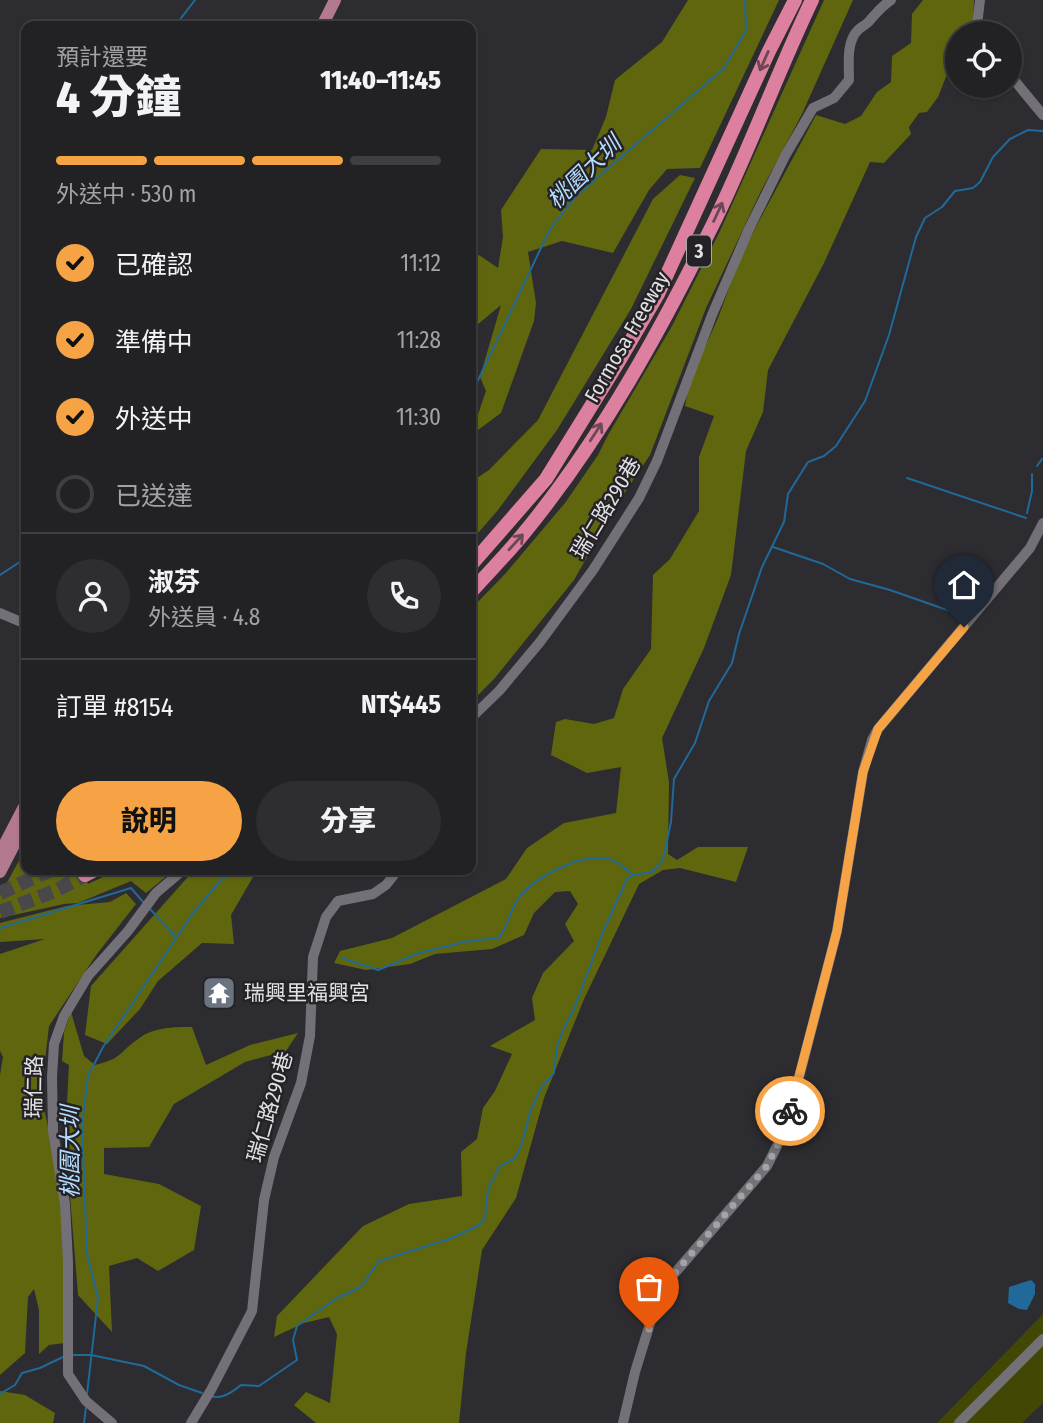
<!DOCTYPE html>
<html lang="zh-TW">
<head>
<meta charset="utf-8">
<style>
  :root { --surface:#222124; --page:#2e2e31; --text:#f1f3f6; --muted:#a2a3a6; --line:#3f3e41; --accent:#f5a345 }
  body { margin:0; font-family:"Fira Sans Condensed","Noto Sans TC",sans-serif; background:var(--page); color:var(--text); height:100vh; display:flex; flex-direction:column; font-size:26px; white-space:nowrap }
  * { box-sizing:border-box; margin:0 }
  p { font-size:23px; color:var(--muted) }
  .icon { flex:none; width:38px; height:38px; fill:none; stroke:currentColor; stroke-width:2; stroke-linecap:round; stroke-linejoin:round }
  .map { position:relative; flex:1; overflow:hidden }
  .details { position:absolute; left:21px; top:21px; width:455px; height:854px; display:flex; flex-direction:column; background:var(--surface); border-radius:14px; box-shadow:0 2px 5px #0004,0 0 0 2px var(--line) }
  .details>* { flex:none }
  .controls { position:absolute; left:945px; top:21px; display:grid; gap:14px }
  .controls a { display:grid; place-items:center; width:77px; height:77px; border-radius:50%; background:var(--surface); box-shadow:0 2px 5px #0004,0 0 0 2px var(--line); font-size:35px }
  .pin { position:absolute; display:grid; place-items:center; width:60px; height:60px; color:#fff; margin:-72px -30px; border-radius:50% 50% 50% 0; rotate:-45deg; box-shadow:0 0 7px #0007 }
  .pin .icon { rotate:45deg }
  .courier { position:absolute; display:grid; place-items:center; width:70px; height:70px; margin:-35px; border:5px solid #f5a345; border-radius:50%; background:#fff; color:#222; box-shadow:0 2px 9px #0007 }
  .summary em { font-style:normal; font-weight:800 }
  .summary div { display:flex; flex-direction:column-reverse }
  .summary { display:flex; align-items:center; justify-content:space-between; height:119px; padding:0 35px }
  h1 { font-size:46px; font-weight:800; line-height:52px }
  .bar { display:grid; grid-template-columns:repeat(4,1fr); gap:10px 7px; align-content:center; height:84px; padding:0 35px }
  .bar i { height:9px; border-radius:5px; background:var(--line) }
  .bar .selected { background:var(--accent) }
  .bar p { grid-column:span 4 }
  .line { display:flex; align-items:center; gap:18px; padding:0 35px; border-top:2px solid var(--line) }
  .line div { flex:1 }
  .round { display:grid; place-items:center; flex:none; width:74px; height:74px; border-radius:37px; background:var(--page) }
  ol { padding:0 35px; list-style:none }
  li { display:flex; align-items:center; gap:21px; height:77px }
  li p { margin-inline-start:auto }
  li .icon { padding:7px; border-radius:50%; background:var(--accent); color:#111; stroke-width:4 }
  li:last-child { color:var(--muted) }
  li i { width:38px; height:38px; border:4px solid var(--line); border-radius:50% }
  .action { display:flex; gap:14px; margin-top:auto; padding:14px 35px }
  .action a { flex:1; height:80px; border-radius:42px; background:var(--accent); color:#111; font-size:28px; font-weight:800; line-height:80px; text-align:center }
  .action a+a { background:var(--page); color:var(--text) }
  .map>svg:first-child { display:block }
  .green { fill:#434704 }
  .forest { fill:#60660e }
  .water { fill:#216999 }
  .lines { fill:none; stroke-linecap:round; stroke-linejoin:round }
  .stream { stroke:#216999; stroke-width:2 }
  .highway-tunnel { stroke:#48474b; stroke-width:14; stroke-dasharray:14 7; stroke-linecap:butt }
  .minor { stroke:#737177; stroke-width:10 }
  .major { stroke:#b3798f; stroke-width:12 }
  .highway { stroke:#dd7f9f; stroke-width:14 }
  .oneway { stroke:#6e4756 }
  .done { stroke:#a3a2a5; stroke-width:7; stroke-dasharray:0 12.6 }
  .route { stroke:#f5a345; stroke-width:9 }
  .labels { text-anchor:middle; dominant-baseline:central; stroke-width:5; stroke-linejoin:round; paint-order:stroke }
  .shield { fill:#242226; stroke:#a9a8ab; stroke-width:2 }
  .shield-label { font-size:19px; font-weight:bold; fill:#e2e1e4 }
  .street-label { font-size:21px; fill:#e2e1e4; stroke:#242226 }
  .poi-label { font-size:21px; fill:#e2e1e4; stroke:#242226; text-anchor:start }
  .water-label { font-size:23px; font-style:italic; fill:#b3ddfe; stroke:#242226 }
</style>
</head>
<body>
<div class="map">
<svg width="1043" height="1423" viewBox="0 0 1043 1423">
  <rect width="100%" height="100%" fill="#2d2c30"/>
  <path class="green" d="M1043,1314V1403L1022,1423H937Z"/>
  <path class="forest" d="M688,0H779L700,168L667,169L649,190L613,253L562,241L528,252L536,303L534,321L501,413L471,435L486,391L480,377L501,305L471,330V261L479,255L498,268L503,237L501,210L541,149L592,150L606,117L615,80L662,42Z
    M824,0H853L802,114L761,191L706,308L650,455L617,504L574,580L494,679L471,702V609L505,574L565,503L598,455L608,435L672,326L720,231Z
    M923,0H974L973,25L976,33H957V66L951,64L938,97L927,112L919,113L909,127L911,134L884,163L870,162L824,263L768,370L763,412L746,451L731,575L704,648L662,738L669,782L668,854L677,860L698,847H748L736,882L680,868L663,870L639,884L584,999L544,1098L516,1198L482,1250L466,1353L459,1423H316L294,1405L306,1392L330,1403L337,1334L329,1317L304,1323L274,1337L277,1316L363,1226L409,1204L462,1196L461,1152L477,1139L483,1108L495,1091L512,1054L490,1046L535,1020L532,998L543,973L574,941L565,924L578,904L570,891L555,892L534,913L524,935L492,949L435,954L410,964L366,970L334,963L340,951L392,938L506,879L527,848L564,823L616,813L621,767L587,773L551,755L556,722L565,719L594,724L614,718L623,689L651,649L653,575L670,559L699,511V457L714,416L685,406L689,383L718,318L743,251L816,115L845,124L861,116L877,92L891,82L892,56L911,43L912,14Z
    M680,175L695,178L631,309L557,430L498,510L471,541V482L489,470L538,420L653,199Z
    M26,848V870H82L88,884L118,870H174L146,893L131,881L78,903L64,904L0,918V895Z
    M194,870H257L231,915L234,944L202,943L158,981L140,1009L107,1044L85,1035L91,986Z
    M126,893L136,904L97,954L49,1026L44,1069L37,1076L53,1150L64,1229L65,1343L49,1345L39,1354V1310L34,1289L28,1297L25,1353L0,1375V1075L3,1057L0,1051V954L45,939L0,942V923L67,906L110,902Z
    M71,1012L84,1056L95,1065C123,1058 117,1054 138,1039C153,1027 174,1027 192,1027L206,1065L250,1045L298,1033L286,1051L245,1062L174,1104L149,1147L104,1148V1174L159,1184L201,1206L194,1250L158,1271L137,1258L109,1266L112,1332L78,1295L68,1171L67,1103L69,1065L62,1061L64,1032Z
    M0,1391L25,1395L55,1413L53,1423H0Z"/>
  <path class="water" d="M1031,1280L1035,1284V1294L1027,1310L1019,1309L1008,1303L1009,1287Z"/>
  <g class="lines">
    <path class="stream" d="M175,26L195,0
      M471,395L550,229L576,196L724,68L746,31L745,0
      M1037,466L1042,459
      M907,478L1026,518
      M1027,513L1032,491V474
      M773,547L823,564L850,579L890,590L950,611H967
      M0,575L26,558
      M150,909L175,936
      M0,928L131,888L144,903
      M342,958L378,970L419,953L468,941L499,938C509,924 510,910 518,899C533,878 577,855 604,858C615,859 624,867 632,874
      M72,1355H91L144,1366L179,1385L202,1393
      M0,1394L15,1385L22,1373L40,1368L63,1357
      M87,1394L98,1298L87,1254L82,1125L88,1076L103,1047L191,916L220,881L236,870
      M211,1396C222,1400 232,1392 241,1385L259,1386L297,1360L293,1340L297,1326L337,1298L361,1287L379,1261L452,1238L479,1225L485,1218L488,1189L500,1166L514,1159L521,1147L530,1112L541,1088L554,1073L557,1046L563,1030L574,1009L603,932L627,879L633,875L652,872L663,860L671,822L674,779L695,743L709,701L732,663L739,634L762,567L784,522L788,494L808,462L824,456L836,446L865,401L889,335L916,237L925,218L942,207L955,191L973,188L980,182L993,157L1010,139L1028,130L1043,131
      M84,1423L86,1407"/>
    <path class="highway-tunnel" d="M0,893L51,870
      M0,912L55,891L85,875"/>
    <path class="minor" d="M980,0L977,25L980,33
      M1010,75L1043,115
      M0,613L26,624
      M471,718L499,691L540,642L593,570L639,498L657,461L712,315L748,231L785,156L813,108L834,98L849,80C849,64 846,42 858,30C862,26 868,24 871,19C878,11 882,6 891,0
      M112,1423L86,1401L68,1374V1262L65,1204L53,1131L52,1077L54,1044L64,1016L88,976L128,931L156,893L183,870
      M191,1423L211,1390L252,1311L264,1200L274,1157L301,1083L310,1036L313,957L326,917L338,901L373,894L386,885L398,870
      M623,1423L635,1372L653,1314L668,1281L767,1166L780,1140L791,1108L837,931L863,772L872,740L878,729L1030,548L1043,523
      M959,1423L1043,1339"/>
    <path class="major" d="M322,26L335,0
      M0,853L26,803
      M0,872L26,822"/>
    <path class="highway" d="M471,565L546,479L619,361L658,294L769,51L795,0
      M471,592C488,573 507,554 524,533C602,438 662,328 716,218C751,146 778,71 812,0
      M85,875L95,870"/>
  </g>
  <defs><path id="oneway-shaft" d="M-6 0H5M1.5-3L5.5 0L1.5 3" fill="none" stroke-width="1.6" stroke-linecap="round" stroke-linejoin="round" transform="scale(1.75)"/></defs>
  <g class="oneway">
    <use href="#oneway-shaft" transform="translate(764 61) rotate(114)"/>
    <use href="#oneway-shaft" transform="translate(718 212) rotate(-65)"/>
    <use href="#oneway-shaft" transform="translate(596 432) rotate(-57)"/>
    <use href="#oneway-shaft" transform="translate(516 542) rotate(-48)"/>
  </g>
  <g class="lines">
    <path class="done" d="M649,1329L668,1281L767,1166L780,1140L790,1111"/>
    <path class="route" d="M790,1111L837,931L863,772L878,729L964,627"/>
  </g>
  <defs>
    <symbol id="temple-square" viewBox="-11 -11 22 22"><rect x="-9" y="-9" width="18" height="18" rx="4" fill="#6b7280" stroke="#242226"/><path d="M0-6L5-2H3V0L6.5 2.5H4V6H1.5V3h-3V6H-4V2.5H-6.5L-3 0V-2H-5Z" fill="#fff"/></symbol>
  </defs>
  <g fill-rule="evenodd">
    <use href="#temple-square" x="200" y="974" width="38" height="38"/>
  </g>
  <g class="labels">
    <rect class="shield" x="687" y="235.5" width="24" height="31" rx="5"/>
    <g class="shield-label">
      <text x="699" y="251">3</text>
    </g>
    <g class="street-label">
      <text transform="translate(627 337) rotate(-60)">Formosa Freeway</text>
      <text transform="translate(606 508) rotate(-59)">瑞仁路290巷</text>
      <text transform="translate(34 1087) rotate(-89)">瑞仁路</text>
      <text transform="translate(270 1107) rotate(-74)">瑞仁路290巷</text>
    </g>
    <g class="poi-label">
      <text x="244" y="993">瑞興里福興宮</text>
    </g>
    <g class="water-label">
      <text transform="translate(584 172) rotate(-44)">桃園大圳</text>
      <text transform="translate(70 1152) rotate(-90)">桃園大圳</text>
    </g>
  </g>
</svg>
<div class="controls">
<a><svg class="icon" aria-label="locate" viewBox="0 0 24 24"><circle cx="12" cy="12" r="6"/><path d="M12 2v4M12 18v4M2 12h4M18 12h4"/></svg></a>
</div>
<div class="pin" style="left:649px;top:1329px;background:#ea580c"><svg class="icon" aria-label="bag" viewBox="0 0 24 24"><path d="M5 8h14l-1 12H6zM9 8a3 3 0 0 1 6 0"/></svg></div>
<div class="pin" style="left:964px;top:627px;background:#1f2937"><svg class="icon" aria-label="home" viewBox="0 0 24 24"><path d="M3 11l9-7 9 7M6 9v11h12V9"/></svg></div>
<div class="courier" style="left:790px;top:1111px"><svg class="icon" aria-label="bike" viewBox="0 0 24 24"><circle cx="6" cy="16" r="4"/><circle cx="18" cy="16" r="4"/><path d="M6 16l4-8h5l3 8M10 8l3 8H6M13 5h3"/></svg></div>
<section class="details">
<div class="summary"><div><h1>4 分鐘</h1><p>預計還要</p></div><em>11:40–11:45</em></div>
<div class="bar"><i class="selected"></i><i class="selected"></i><i class="selected"></i><i></i><p>外送中 · 530 m</p></div>
<ol>
<li><svg class="icon" aria-label="check" viewBox="0 0 24 24"><path d="M5 12l5 5 9-10"/></svg>已確認<p>11:12</p></li>
<li><svg class="icon" aria-label="check" viewBox="0 0 24 24"><path d="M5 12l5 5 9-10"/></svg>準備中<p>11:28</p></li>
<li><svg class="icon" aria-label="check" viewBox="0 0 24 24"><path d="M5 12l5 5 9-10"/></svg>外送中<p>11:30</p></li>
<li><i></i>已送達</li>
</ol>
<div class="line" style="height:126px"><a class="round"><svg class="icon" aria-label="person" viewBox="0 0 24 24"><circle cx="12" cy="8" r="4"/><path d="M4 21q1-7 8-7t8 7"/></svg></a><div><b>淑芬</b><p>外送員 · 4.8</p></div><a class="round"><svg class="icon" aria-label="phone" viewBox="0 0 24 24"><path d="M5 4h4l2 5-3 2q2 4 5 5l2-3 5 2v4C11 20 4 13 5 4z"/></svg></a></div>
<div class="line" style="height:91px"><div>訂單 #8154</div><b>NT$445</b></div>
<div class="action"><a>說明</a><a>分享</a></div>
</section>
</div>
</body>
</html>
